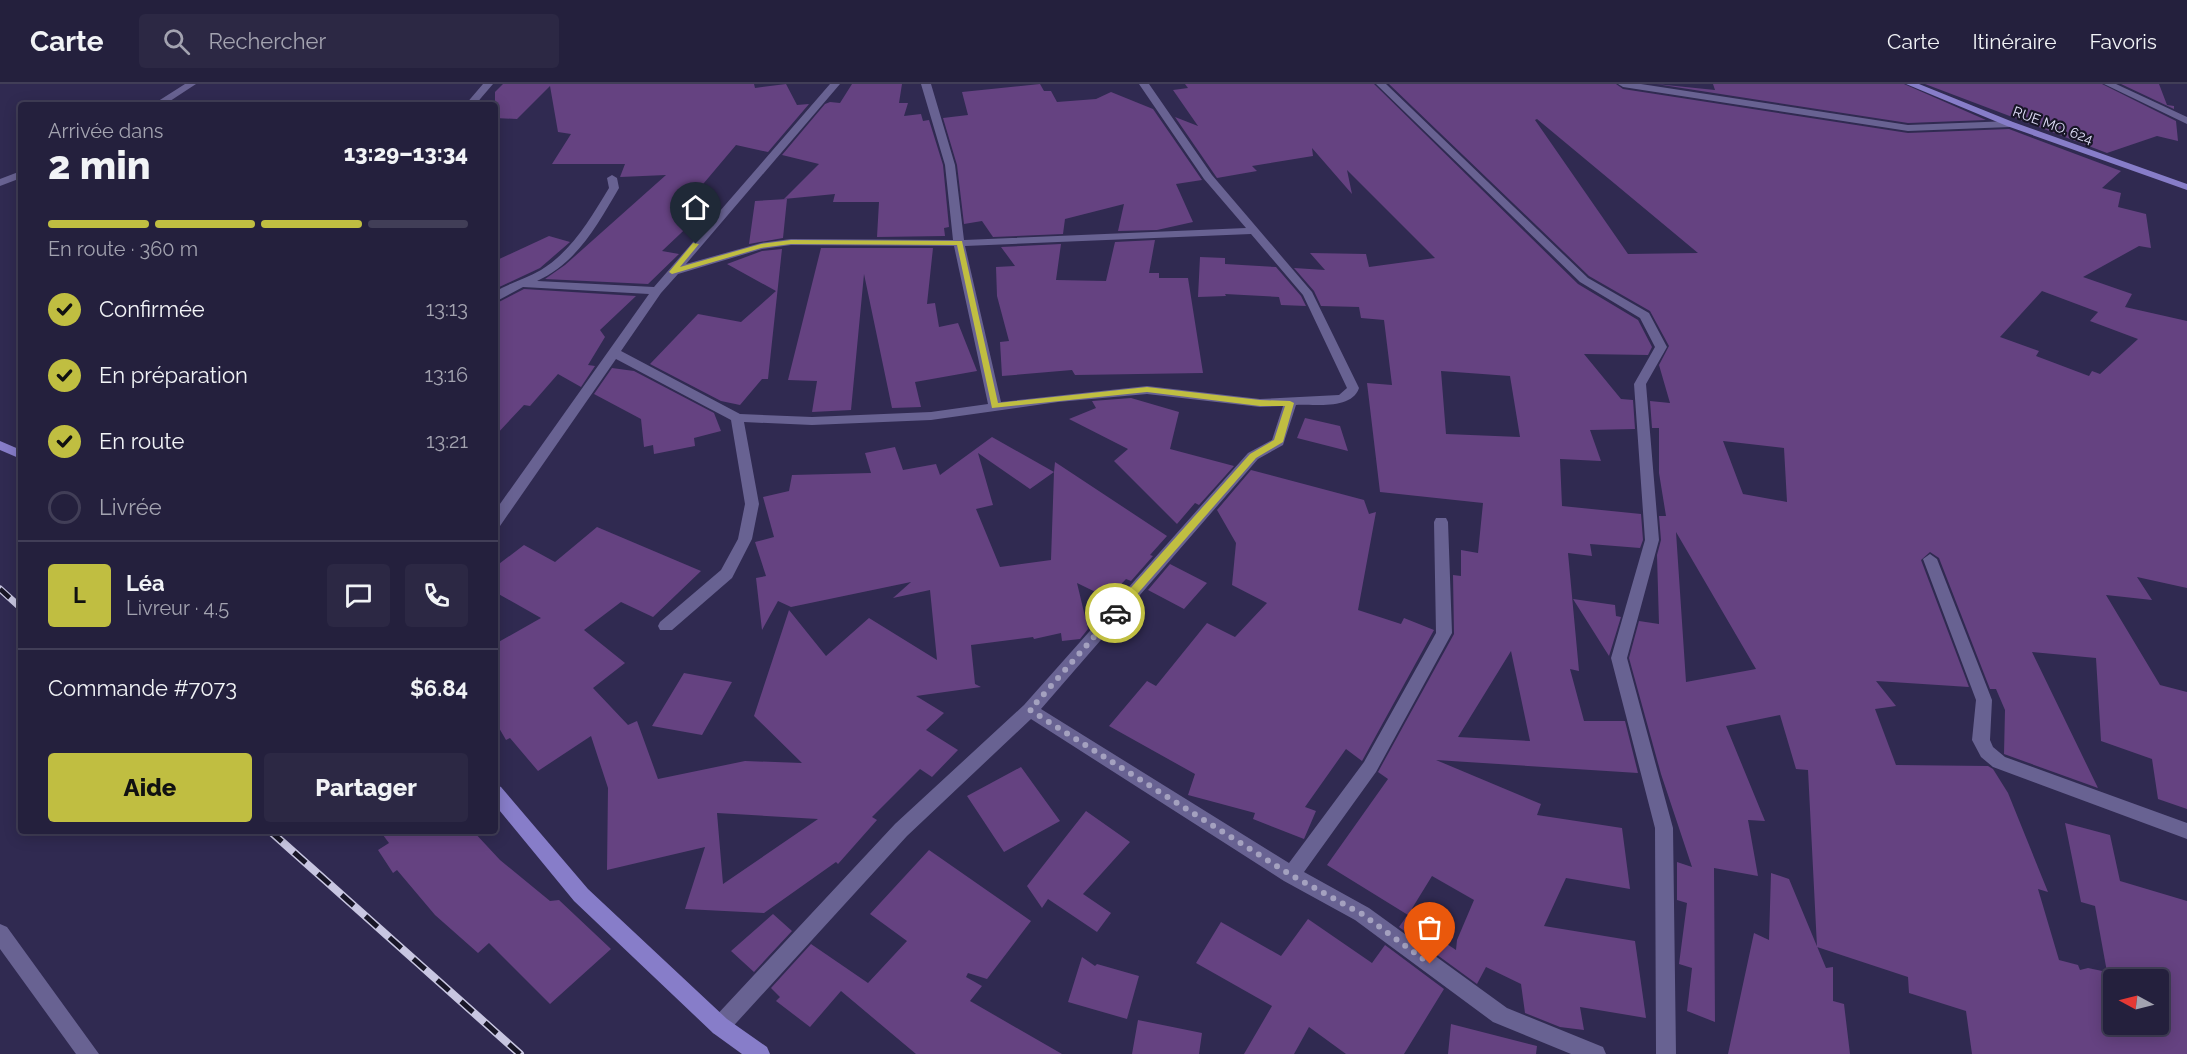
<!DOCTYPE html>
<html lang="fr">
<head>
<meta charset="utf-8">
<style>
  :root { --surface:#24203d; --page:#2c2844; --text:#f1f3f6; --muted:#a3a3b0; --line:#413e57; --accent:#c0be41 }
  body { margin:0; font-family:Raleway,sans-serif; background:var(--page); color:var(--text); height:100vh; display:flex; flex-direction:column; font-size:22px; white-space:nowrap }
  * { box-sizing:border-box; margin:0 }
  p { font-size:20px; color:var(--muted) }
  .icon { flex:none; width:33px; height:33px; fill:none; stroke:currentColor; stroke-width:2; stroke-linecap:round; stroke-linejoin:round }
  .map { position:relative; flex:1; overflow:hidden }
  .sheet { position:absolute; left:18px; top:18px; width:480px; height:732px; display:flex; flex-direction:column; background:var(--surface); border-radius:6px; box-shadow:0 3px 15px #0003,0 0 0 2px var(--line) }
  .sheet>* { flex:none }
  .needle { width:39px; rotate:277deg }
  .tools { position:absolute; left:2103px; top:885px; display:grid; gap:12px }
  .tools a { display:grid; place-items:center; width:66px; height:66px; border-radius:6px; background:var(--surface); box-shadow:0 3px 15px #0003,0 0 0 2px var(--line); font-size:30px }
  .pin { position:absolute; display:grid; place-items:center; width:51px; height:51px; color:#fff; margin:-62px -26px; border-radius:50% 50% 50% 0; rotate:-45deg; box-shadow:0 0 6px #0007 }
  .pin .icon { rotate:45deg }
  .courier { position:absolute; display:grid; place-items:center; width:60px; height:60px; margin:-30px; border:4px solid #c0be41; border-radius:50%; background:#fff; color:#222; box-shadow:0 2px 8px #0007 }
  .overview em { font-style:normal; font-weight:800 }
  .overview div { display:flex; flex-direction:column-reverse }
  .overview { display:flex; align-items:center; justify-content:space-between; height:102px; padding:0 30px }
  h1 { font-size:39px; font-weight:800; line-height:45px }
  .bar { display:grid; grid-template-columns:repeat(4,1fr); gap:9px 6px; align-content:center; height:72px; padding:0 30px }
  .bar i { height:8px; border-radius:4px; background:var(--line) }
  .bar .selected { background:var(--accent) }
  .bar p { grid-column:span 4 }
  .line { display:flex; align-items:center; gap:15px; padding:0 30px; border-top:2px solid var(--line) }
  .line div { flex:1 }
  .round { display:grid; place-items:center; flex:none; width:63px; height:63px; border-radius:6px; background:var(--page) }
  ol { padding:0 30px; list-style:none }
  li { display:flex; align-items:center; gap:18px; height:66px }
  li p { margin-inline-start:auto }
  li .icon { padding:6px; border-radius:50%; background:var(--accent); color:#111; stroke-width:4 }
  li:last-child { color:var(--muted) }
  li i { width:33px; height:33px; border:3px solid var(--line); border-radius:50% }
  .primary-button { display:flex; gap:12px; margin-top:auto; padding:12px 30px }
  .primary-button a { flex:1; height:69px; border-radius:6px; background:var(--accent); color:#111; font-size:24px; font-weight:800; line-height:69px; text-align:center }
  .primary-button a+a { background:var(--page); color:var(--text) }
  header { display:flex; align-items:center; gap:36px; box-sizing:border-box; height:84px; padding:0 30px; background:var(--surface); border-bottom:2px solid var(--line) }
  header strong { font-size:28px }
  nav { display:flex; gap:33px; margin-inline-start:auto; font-size:21px }
  .search { width:420px; height:54px; background:var(--page); display:flex; align-items:center; gap:15px; box-sizing:border-box; padding:0 21px; border-radius:6px; color:var(--muted); font-size:22px }
  .map>svg:first-child { display:block }
  .building { fill:#654281; fill-rule:evenodd }
  .lines { fill:none; stroke-linecap:round; stroke-linejoin:round }
  .street { fill:#686292; fill-rule:evenodd }
  .secondary { fill:#877dc9; fill-rule:evenodd }
  .rail-far1-casing { stroke:#c8c6e1; stroke-width:7 }
  .rail-casing { stroke:#c8c6e1; stroke-width:8 }
  .rail-far1 { stroke:#181627; stroke-width:4.5; stroke-dasharray:13; stroke-linecap:butt }
  .rail { stroke:#181627; stroke-width:5; stroke-dasharray:16; stroke-linecap:butt }
  .route { fill:#c0be41 }
  .done { stroke:#a4a1bf; stroke-width:6; stroke-dasharray:0 10.8 }
  .labels { text-anchor:middle; dominant-baseline:central; stroke-width:4.5; stroke-linejoin:round; paint-order:stroke }
  .far-street-label { font-size:14px; fill:#e2e1fa; stroke:#181627 }
</style>
</head>
<body>
<header>
<strong>Carte</strong>
<div class="search"><svg class="icon" aria-label="search" viewBox="0 0 24 24"><circle cx="10" cy="10" r="6"/><path d="M15 15l6 6"/></svg>Rechercher</div>
<nav><a>Carte</a><a>Itinéraire</a><a>Favoris</a></nav>
</header>
<div class="map">
<svg width="2187" height="970" viewBox="0 0 2187 970">
  <rect width="100%" height="100%" fill="#302a51"/>
  <path class="building" d="M503,0H754L755,4L786,0L797,21L809,20L768,68L736,61L693,112L716,116L662,167L679,170L648,200L545,195L565,181L666,91L620,93L625,80H552L571,50L558,48L550,2L517,35L495,34V8Z
    M852,0H902L899,19H908L904,32L921,30L923,37L929,36L943,81L949,143L944,144L945,152L877,153L879,118H833L835,110L784,115L819,80L782,71L825,20L830,18L840,19Z
    M1040,0L1044,7H1051L1057,18L1096,15L1111,8L1153,25L1202,96L1176,100L1193,138L1157,146L1118,147L1124,120L1065,135L1063,150L993,153L982,137L964,140L957,81L943,34L968,31L962,8Z
    M1185,0H1374L1578,200L1638,236L1652,263L1648,271L1584,270L1621,315L1633,316L1635,345L1590,346L1601,377L1560,375L1562,422L1641,430L1643,456L1640,464L1590,460L1592,472L1568,469L1579,587L1570,585L1584,637H1625L1638,689L1436,676L1541,720L1537,731L1622,744L1630,805L1566,794L1544,842L1635,857L1646,934L1580,923L1584,946L1560,943L1525,929L1521,900L1486,883L1477,900L1399,843L1406,833L1456,866L1457,856L1474,816L1432,792L1408,831L1327,781L1388,695L1378,688L1454,550L1453,491L1461,492V466L1478,469L1483,419L1380,408L1367,299L1392,301L1384,236L1361,234L1359,223L1321,222L1314,207L1294,184L1325,186L1310,169L1366,170L1369,183L1435,174L1347,86L1352,110L1312,64L1313,72L1252,82L1257,87L1217,94L1175,33L1198,42L1173,6L1188,4ZM1441,287L1510,292L1520,353L1446,350ZM1511,567L1530,657L1458,653Z
    M1389,0H1616L1623,5L1908,49L2009,45L2121,87L2102,104L2121,109L2118,123L2146,130L2151,164L2139,162L2083,193L2132,210L2125,223L2187,237V504L2137,493L2152,516L2106,511L2160,601L2187,608V725L2158,715L2152,675L2101,657L2096,574L2032,568L2098,704L2004,670L2005,626L1996,605H1990L1939,474L1930,468L1921,476L1969,603L1876,597L1896,622L1875,625L1896,681L1988,682L1993,685L2008,709L2048,808L2038,805L2059,876L2078,881L2080,886L2088,884L2107,888L2095,822L2081,818L2065,739L2110,751L2120,797L2187,817V970H1972L1966,927L1909,909L1908,893L1817,863L1808,686L1796,685L1780,631L1726,642L1765,737L1748,736L1758,792L1714,784L1715,938L1687,927L1692,884L1679,880L1687,819L1677,816V778L1692,783L1661,690L1629,574L1639,537L1659,540L1657,471L1661,456L1659,432H1666L1659,389V344H1652L1650,317L1670,319L1659,281L1669,262L1650,227L1589,192ZM1537,35L1698,169L1628,170L1535,36ZM2042,207L2098,228L2090,237L2138,255L2100,290L2092,287L2089,292L2036,272L2039,267L2000,253ZM1723,357L1784,364L1787,418L1743,410ZM1676,448L1756,585L1686,598ZM2114,896H2158V940H2114Z
    M1656,0L1715,6L1713,0H1904L1986,36L1908,39Z
    M1925,0H2102L2176,37L2178,57L2157,52L2107,69Z
    M2121,0H2159L2167,21L2174,22V25Z
    M787,115L783,154L749,160L755,117Z
    M549,152L570,158L540,184L495,205V177Z
    M1155,156L1149,189H1159V194H1188L1203,289L1075,291L1072,286L1002,292L1000,258L1009,257L997,212L996,183L1015,182L1001,163L1061,160L1056,196L1106,197L1115,158Z
    M821,164H933L927,220L935,219L939,243L958,239L977,287L915,298L921,323L892,324L864,190L851,326L812,328L817,297L788,296Z
    M782,165L768,295H762L740,321L721,317L650,280L698,230L741,238L776,207L727,180L762,167Z
    M1200,173L1225,174V180L1276,183L1301,212L1306,222L1281,221L1279,213L1225,210L1226,212L1198,213Z
    M524,205L636,212L600,246L605,253L588,281L595,282L581,303L558,290L530,322L524,321L495,352V220Z
    M612,284L634,287L714,329L721,347L694,354L695,362L654,370L653,361L644,363L641,335L594,310Z
    M1131,314L1179,328L1170,365L1234,382L1199,421L1195,419L1177,440L1114,377L1128,365L1069,335L1096,324L1092,317Z
    M1305,334L1340,342L1348,367L1297,354Z
    M992,353L1054,388L1055,378L1167,452L1150,471L1153,472L1131,497L1126,495L1108,514L1077,499L1088,545L1080,555L1062,557L1061,549L1034,555L1033,553L971,561L975,600L981,603L916,612L944,629L926,646L958,666L932,693L920,685L872,733L877,736L838,780L836,778L764,829L685,825L705,763L607,786L608,704L591,652L538,687L510,654L506,656L495,637V560L541,534L495,508V483L524,461L555,478L597,443L701,487L653,533L621,518L584,546L625,579L593,604L628,641L637,637L658,695L745,677L802,679L754,632L789,526L826,572L869,534L937,576L930,506L893,514L911,498L791,523L778,517L762,546L756,494L766,492L755,458L774,453L763,413L789,407L792,391L871,389L865,369L895,363L903,386L936,380L940,391ZM978,369L1030,405L1054,388L1051,476L1000,483L976,425L993,421ZM717,729L818,735L723,800Z
    M1251,386L1364,416L1369,430L1376,428L1358,526L1401,540L1404,534L1434,546L1362,677L1346,665L1305,723L1316,727L1304,755L1253,735L1255,729L1188,711L1195,690L1109,642L1147,597L1156,602L1207,539L1235,553L1267,519L1232,501L1236,459L1217,426Z
    M1170,480L1207,499L1184,525L1148,506Z
    M1573,515L1615,521L1616,532L1621,533L1609,572Z
    M684,589L732,598L702,651L652,642Z
    M1021,683L1060,737L1004,768L967,712Z
    M1086,727L1130,758L1083,810L1111,829L1097,848L1048,815L1042,824L1027,802Z
    M380,747H439L441,751L454,747H473L500,776L550,817L559,816L611,865L550,920L489,859L478,869L435,831L397,786L393,789L378,766L389,759Z
    M929,766L1031,837L987,895L968,889L966,893L982,902L970,917L1062,970H916L841,907L810,943L776,917L780,913L771,904L811,860L868,899L907,857L870,830Z
    M1771,789L1789,795L1826,884L1833,883V917L1844,920L1850,970H1728L1754,849L1769,856Z
    M773,830L792,847L754,888L731,867Z
    M1308,835L1372,879L1385,861L1444,905L1404,970H1346L1309,943L1294,970H1244L1272,922L1196,879L1221,838L1281,872Z
    M1082,873L1095,882L1097,880L1139,892L1127,935L1068,918Z
    M1138,936L1202,949L1199,970H1132Z
    M1451,940L1537,962L1536,970H1448Z"/>
  <g class="lines">
    <path class="street" d="M185,0H196L164,21H152Z
      M483,0H493L475,21H465Z
      M830,0H840L686,180L761,159L791,155L953,156L945,81L921,0H931L955,81L964,156L1246,144L1204,95L1139,0H1149L1212,91L1312,208L1359,304C1352,326 1314,320 1296,321L1283,361L1258,375L1041,625L1289,779L1364,678L1436,549L1434,438L1436,434H1446L1448,438L1452,549L1376,688L1304,788L1369,824L1507,924L1603,963L1606,970H1571L1493,938L1355,836L1284,797L1031,635L907,752L727,949L720,952L713,949L710,942L713,935L895,740L1024,621L1248,369L1272,356L1283,322L1260,323L1147,310L1058,318L931,336L812,341L744,338L759,420L752,455L732,494L672,546H660L658,542L660,538L721,486L738,455L745,420L731,336L616,275L500,442L495,443V427L649,210L523,203L495,218V208C509,199 526,195 541,186C573,166 590,135 609,104L607,94L612,91L617,94L619,104C597,141 578,178 537,197L654,203ZM1251,150L1303,211L1347,304L1339,311L1260,315L1147,302L1001,318L965,162ZM791,161L954,162L988,320L931,328L812,333L740,330L621,267L661,209L678,190L762,165Z
      M1376,0H1386L1588,194L1649,229L1667,263L1646,300L1659,456L1627,574L1673,744L1676,970H1656L1655,744L1611,574L1645,456L1634,300L1655,263L1640,234L1580,198Z
      M1618,0H1641L1908,41L2010,37L2015,40L2010,43L1908,47L1623,3Z
      M2104,0H2116L2187,33V40Z
      M21,87V94L0,102V95Z
      M1930,470L1937,475L1992,616L1990,656L1993,663L2005,673L2187,739V755L1993,683L1981,673L1972,656L1976,616L1923,475Z
      M0,840L7,843L99,970H76L0,865Z"/>
    <path class="secondary" d="M1906,0H1919L2013,38L2187,100V106L2007,42Z
      M0,357L21,366V375L0,366Z
      M495,700L501,703L588,805L727,935L767,963L770,970H742L713,949L574,817L495,721Z"/>
    <defs>
      <path id="rail-far1" d="M0,505L21,524"/>
      <path id="rail" d="M270,747L520,970"/>
    </defs>
    <use href="#rail-far1" class="rail-far1-casing"/>
    <use href="#rail" class="rail-casing"/>
    <use href="#rail-far1" class="rail-far1"/>
    <use href="#rail" class="rail"/>
  </g>
  <path class="route" d="M791,156L962,157L998,319L1147,303L1260,316L1290,317L1294,319L1283,358L1256,374L1119,531H1111V526L1250,370L1274,356L1285,322H1260L1147,308L992,324L957,161L791,160L761,164L672,190L669,188L693,159L699,160L680,183L761,160Z"/>
  <g class="lines">
    <path class="done" d="M1115,529L1030,626L1291,791L1362,830L1430,880"/>
  </g>
  <g class="labels">
    <g class="far-street-label">
      <text transform="translate(2053 41) rotate(20)">RUE MO. 624</text>
    </g>
  </g>
</svg>
<div class="tools">
<a><svg class="needle" viewBox="-14 -14 28 28"><path d="M0-13l5 13h-10z" fill="#e53935"/><path d="M0 13l5-13h-10z" fill="#a3a3b0"/></svg></a>
</div>
<div class="pin" style="left:1430px;top:880px;background:#ea580c"><svg class="icon" aria-label="bag" viewBox="0 0 24 24"><path d="M5 8h14l-1 12H6zM9 8a3 3 0 0 1 6 0"/></svg></div>
<div class="pin" style="left:696px;top:160px;background:#1f2937"><svg class="icon" aria-label="home" viewBox="0 0 24 24"><path d="M3 11l9-7 9 7M6 9v11h12V9"/></svg></div>
<div class="courier" style="left:1115px;top:529px"><svg class="icon" aria-label="car" viewBox="0 0 24 24"><path d="M5 17H2v-5l4-1 3-4h7l3 4 3 1v5h-3M9 17h6M6 11h13"/><circle cx="7" cy="17" r="2"/><circle cx="17" cy="17" r="2"/></svg></div>
<section class="sheet">
<div class="overview"><div><h1>2 min</h1><p>Arrivée dans</p></div><em>13:29–13:34</em></div>
<div class="bar"><i class="selected"></i><i class="selected"></i><i class="selected"></i><i></i><p>En route · 360 m</p></div>
<ol>
<li><svg class="icon" aria-label="check" viewBox="0 0 24 24"><path d="M5 12l5 5 9-10"/></svg>Confirmée<p>13:13</p></li>
<li><svg class="icon" aria-label="check" viewBox="0 0 24 24"><path d="M5 12l5 5 9-10"/></svg>En préparation<p>13:16</p></li>
<li><svg class="icon" aria-label="check" viewBox="0 0 24 24"><path d="M5 12l5 5 9-10"/></svg>En route<p>13:21</p></li>
<li><i></i>Livrée</li>
</ol>
<div class="line" style="height:108px"><b class="round" style="background:var(--accent);color:#111">L</b><div><b>Léa</b><p>Livreur · 4.5</p></div><a class="round"><svg class="icon" aria-label="chat" viewBox="0 0 24 24"><path d="M4 5h16v11H9l-5 4z"/></svg></a><a class="round"><svg class="icon" aria-label="phone" viewBox="0 0 24 24"><path d="M5 4h4l2 5-3 2q2 4 5 5l2-3 5 2v4C11 20 4 13 5 4z"/></svg></a></div>
<div class="line" style="height:78px"><div>Commande #7073</div><b>$6.84</b></div>
<div class="primary-button"><a>Aide</a><a>Partager</a></div>
</section>
</div>
</body>
</html>
